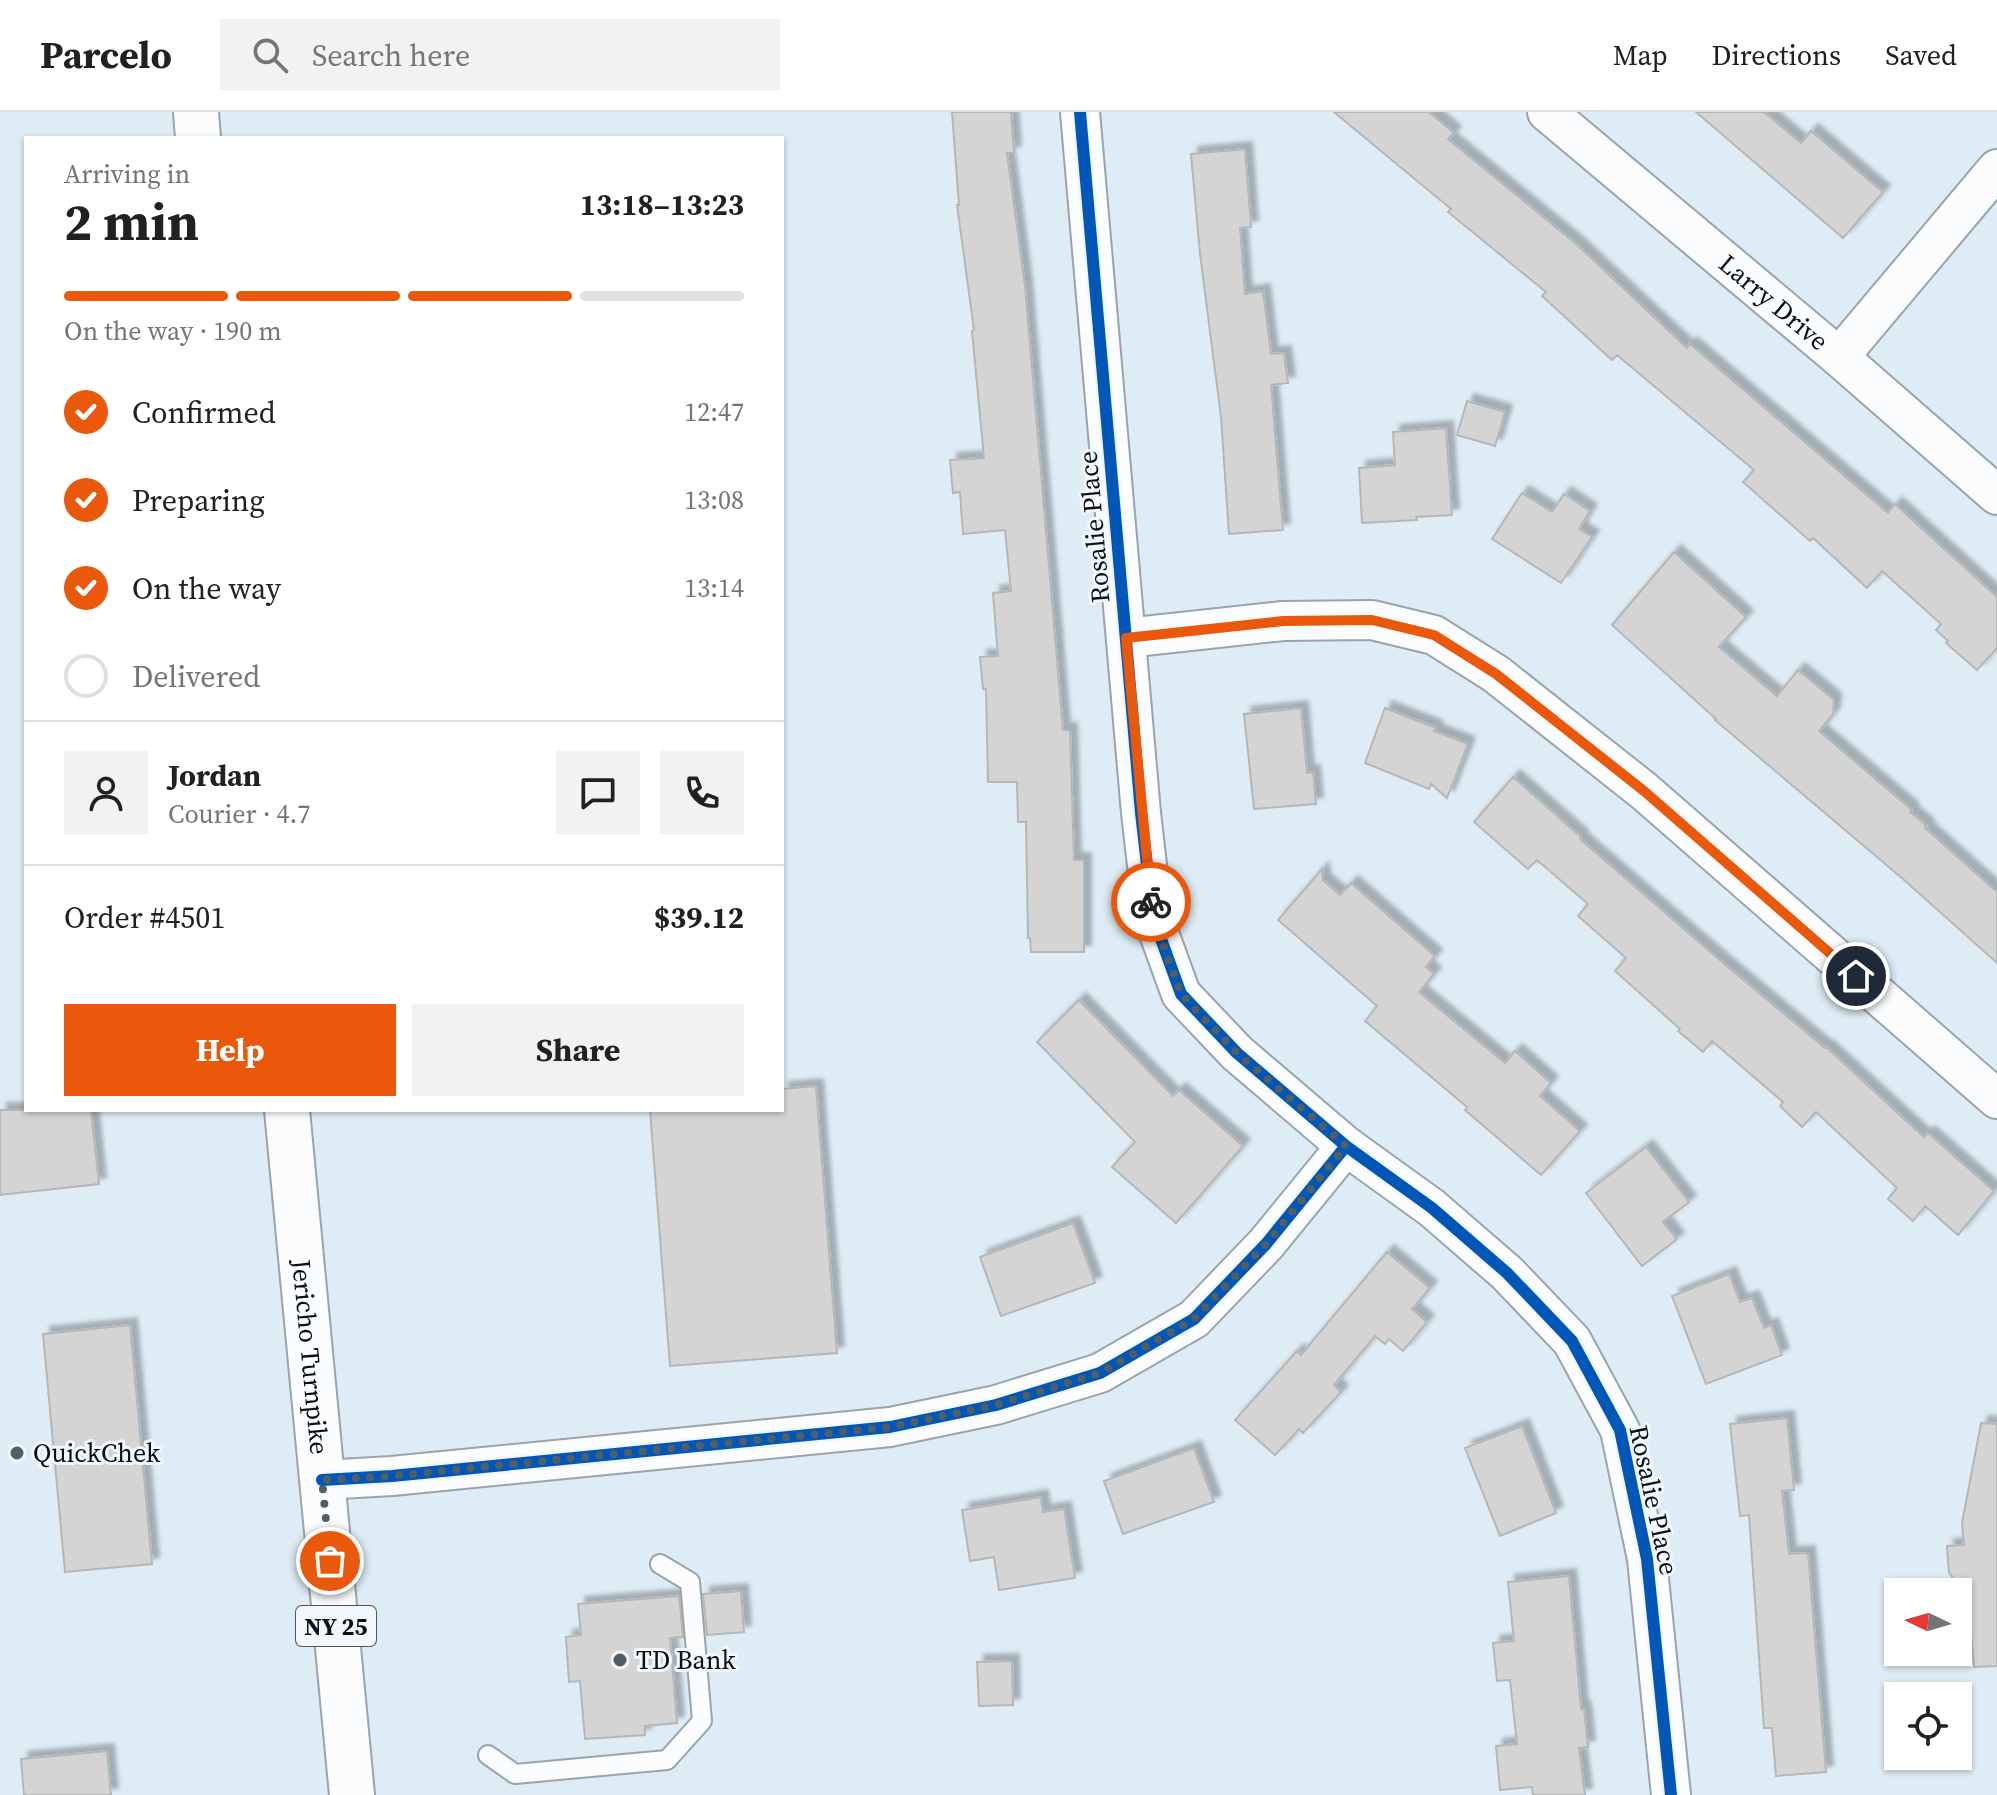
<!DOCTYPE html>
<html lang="en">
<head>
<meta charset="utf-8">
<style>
  :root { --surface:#fff; --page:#f2f2f2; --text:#202124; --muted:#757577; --line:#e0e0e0; --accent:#ea580c }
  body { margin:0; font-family:"Source Serif 4",serif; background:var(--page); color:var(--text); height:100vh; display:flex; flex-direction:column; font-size:30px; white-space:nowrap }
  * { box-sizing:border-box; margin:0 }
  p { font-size:26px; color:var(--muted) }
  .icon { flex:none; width:44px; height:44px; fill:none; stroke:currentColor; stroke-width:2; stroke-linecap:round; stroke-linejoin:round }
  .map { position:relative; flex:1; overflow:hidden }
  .side { position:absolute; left:24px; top:24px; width:760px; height:976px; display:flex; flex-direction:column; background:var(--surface); border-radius:0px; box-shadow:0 2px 6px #0004 }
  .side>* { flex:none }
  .needle { width:52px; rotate:275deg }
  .buttons { position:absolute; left:1884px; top:1466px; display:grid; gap:16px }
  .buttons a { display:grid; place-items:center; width:88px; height:88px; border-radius:0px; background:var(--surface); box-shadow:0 2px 6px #0004; font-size:40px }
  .pin { position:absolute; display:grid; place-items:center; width:68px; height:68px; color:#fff; margin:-34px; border:4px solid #fff; border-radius:50%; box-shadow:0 2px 8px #0007 }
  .courier { position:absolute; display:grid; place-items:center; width:80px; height:80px; margin:-40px; border:6px solid #ea580c; border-radius:50%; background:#fff; color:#222; box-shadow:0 2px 10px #0007 }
  .overview em { font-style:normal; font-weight:700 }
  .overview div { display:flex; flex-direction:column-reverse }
  .overview { display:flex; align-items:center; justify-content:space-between; height:136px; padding:0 40px }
  h1 { font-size:52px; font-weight:700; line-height:60px }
  .bar { display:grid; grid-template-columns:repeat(4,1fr); gap:12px 8px; align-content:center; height:96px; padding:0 40px }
  .bar i { height:10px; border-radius:6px; background:var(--line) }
  .bar .current { background:var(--accent) }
  .bar p { grid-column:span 4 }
  .line { display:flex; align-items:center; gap:20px; padding:0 40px; border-top:2px solid var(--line) }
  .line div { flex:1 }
  .round { display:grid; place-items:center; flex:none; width:84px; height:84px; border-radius:0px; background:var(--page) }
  ol { padding:0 40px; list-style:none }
  li { display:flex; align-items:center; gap:24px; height:88px }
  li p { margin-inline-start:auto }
  li .icon { padding:8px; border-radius:50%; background:var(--accent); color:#fff; stroke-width:4 }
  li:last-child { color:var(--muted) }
  li i { width:44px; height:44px; border:4px solid var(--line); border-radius:50% }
  .action { display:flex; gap:16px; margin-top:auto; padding:16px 40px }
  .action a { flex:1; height:92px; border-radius:0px; background:var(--accent); color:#fff; font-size:32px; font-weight:700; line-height:92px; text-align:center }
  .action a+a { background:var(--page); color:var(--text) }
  header { display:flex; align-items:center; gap:48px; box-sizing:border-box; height:112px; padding:0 40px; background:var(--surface); border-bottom:2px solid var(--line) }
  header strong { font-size:38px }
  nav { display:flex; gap:44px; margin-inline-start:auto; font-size:28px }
  .search { width:560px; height:72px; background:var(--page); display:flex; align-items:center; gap:20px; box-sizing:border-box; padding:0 28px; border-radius:0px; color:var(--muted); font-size:30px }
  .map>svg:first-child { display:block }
  .building { fill:#d4d4d5; stroke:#b5b6b7; stroke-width:2; filter:url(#shadow) }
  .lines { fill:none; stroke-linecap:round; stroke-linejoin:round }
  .lane-casing { stroke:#99a4ab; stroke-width:22 }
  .street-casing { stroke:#99a4ab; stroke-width:42 }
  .primary-casing { stroke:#99a4ab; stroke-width:48 }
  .lane { stroke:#fafcfe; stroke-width:18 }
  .street { stroke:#fafcfe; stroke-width:38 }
  .primary { stroke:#fafcfe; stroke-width:44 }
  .cycleway-casing { stroke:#f1f7fb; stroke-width:17 }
  .cycleway { stroke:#0057b8; stroke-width:12 }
  .done { stroke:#525e65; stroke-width:8; stroke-dasharray:0 14.4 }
  .route { stroke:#ea580c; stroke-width:10 }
  .poi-dot { fill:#525e65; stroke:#f1f7fb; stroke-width:3 }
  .labels { text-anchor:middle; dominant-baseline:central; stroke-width:6; stroke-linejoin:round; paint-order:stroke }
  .shield { fill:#f1f7fb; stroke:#4d565c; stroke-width:2 }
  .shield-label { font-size:24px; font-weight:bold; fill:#071118 }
  .street-label { font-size:26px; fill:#071118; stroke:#f1f7fb }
  .poi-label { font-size:26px; fill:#071118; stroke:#f1f7fb; text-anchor:start }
</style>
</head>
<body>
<header>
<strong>Parcelo</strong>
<div class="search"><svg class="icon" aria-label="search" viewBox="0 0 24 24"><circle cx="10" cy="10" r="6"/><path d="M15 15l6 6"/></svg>Search here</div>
<nav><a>Map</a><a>Directions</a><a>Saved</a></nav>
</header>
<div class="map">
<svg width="1997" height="1683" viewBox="0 0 1997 1683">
  <defs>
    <filter id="shadow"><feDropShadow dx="7" dy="-7" stdDeviation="2" flood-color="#0004"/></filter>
  </defs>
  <rect width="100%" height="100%" fill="#deecf5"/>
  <path class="building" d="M952,0H1011L1014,41H1007L1025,174L1063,618H1070L1074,748H1084V840H1031L1030,826H1028L1026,710H1018L1017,670H988L986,577H983L980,545L998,544L993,481L1011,479L1005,418L963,422L960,380L953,381L950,348L984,346L972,219L974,218L957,93H959Z
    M1334,0H1429L1454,21L1448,27L1575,131L1687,236L1690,232L1888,401L1895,392L1997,485V536L1977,558L1946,531L1948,529L1936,518L1941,512L1882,459L1867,476L1813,426L1810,429L1743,370L1754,358L1617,243L1612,248L1542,184L1546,180L1448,100L1451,97Z
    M1696,0H1764L1801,31L1811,19L1883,80L1843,126Z
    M1245,37L1251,115L1240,116L1245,182L1263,179L1271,242L1284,241L1288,271L1271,273L1283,418L1229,422L1221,305L1200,142L1191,42Z
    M1467,289L1505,300L1495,334L1457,323Z
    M1446,316L1452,403L1416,405L1417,408L1362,411L1359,356L1395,353L1393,320Z
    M1522,381L1552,400L1564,382L1590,399L1579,417L1592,425L1561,471L1492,427Z
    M1674,440L1746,505L1719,535L1777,584L1798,558L1834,588L1833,602L1819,619L1912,698L1910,700L1927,714L1925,716L1997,780V851L1903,767L1715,608L1716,607L1612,513Z
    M1301,596L1307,661L1313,660L1316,692L1254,697L1244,602Z
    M1385,596L1436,616L1434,619L1468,632L1447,686L1431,672L1429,677L1365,651Z
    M1513,665L1581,725L1580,727L1722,850L1825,936L1826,935L1924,1025L1928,1021L1994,1079L1958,1123L1925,1094L1913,1109L1888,1087L1897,1076L1816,1000L1802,1015L1780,994L1783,990L1712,929L1703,940L1678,919L1680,917L1615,859L1626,846L1578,804L1588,792L1537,748L1528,757L1474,710Z
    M1322,757L1323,768L1340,783L1351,771L1435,844L1426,855L1434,862L1419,880L1505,951L1515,939L1551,971L1540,984L1580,1019L1541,1063L1465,998L1467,995L1365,909L1377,894L1278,808Z
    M1079,888L1173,984L1179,978L1243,1034L1176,1111L1112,1055L1135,1030L1037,930Z
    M816,974L837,1241L670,1254L650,998H782V977Z
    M0,998H91L99,1072L0,1083Z
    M1646,1035L1689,1090L1663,1110L1677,1127L1642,1154L1586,1081Z
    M1073,1111L1095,1171L1001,1204L980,1145Z
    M1387,1140L1430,1176L1412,1197L1427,1210L1403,1239L1389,1227L1385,1232L1375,1224L1334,1273L1341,1280L1303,1321L1299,1317L1275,1343L1235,1308L1297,1239L1301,1243Z
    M1729,1162L1740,1190L1752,1186L1764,1216L1771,1213L1782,1243L1706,1272L1672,1184Z
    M130,1213L152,1452L65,1460L43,1222Z
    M1787,1306L1794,1378L1782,1379L1789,1442L1808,1441L1826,1660L1776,1664L1772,1616H1764L1749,1403L1740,1404L1730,1312Z
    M1981,1311L1997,1312V1554L1974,1555L1967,1478L1953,1479L1952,1464L1949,1461L1947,1434L1964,1433L1962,1411Z
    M1522,1314L1556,1401L1500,1424L1465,1336Z
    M1194,1336L1214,1390L1123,1422L1104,1369Z
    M1041,1385L1043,1400L1064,1397L1075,1466L999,1478L994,1445L970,1449L962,1398Z
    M1569,1464L1581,1597H1584L1588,1635L1579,1636L1585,1683H1533L1532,1675L1500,1678L1496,1634L1517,1632L1510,1568L1497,1569L1493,1531L1514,1529L1508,1470Z
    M741,1479L744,1520L707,1523L703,1482Z
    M679,1484L683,1525L670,1526L677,1611L645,1614V1623L585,1627L580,1569L569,1570L566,1525L581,1523L578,1492Z
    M1012,1549L1013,1593L979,1594L977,1550Z
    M107,1639L111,1683H24L21,1647Z"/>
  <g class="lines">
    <defs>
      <path id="lane" d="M488,1643L515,1662L667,1648L702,1609L690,1470L660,1452"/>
      <g id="street">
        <path d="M1080,0L1141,701L1153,805L1181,882L1237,941L1346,1034L1432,1096L1507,1161L1572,1229L1620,1318L1647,1447L1671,1683"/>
        <path id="s1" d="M1547,0L1839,245L1997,383"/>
        <path d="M1839,245L1997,57"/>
        <path d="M1126,526L1283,509L1372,508L1434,523L1496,562L1644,679L1997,987"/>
        <path d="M322,1368L392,1364L890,1315L996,1293L1100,1261L1194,1207L1266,1132L1346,1034"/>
      </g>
      <g id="primary">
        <path d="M196,0L198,26"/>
        <path id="s2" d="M287,998L352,1683"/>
      </g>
    </defs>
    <use href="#lane" class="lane-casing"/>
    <use href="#street" class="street-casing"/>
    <use href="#primary" class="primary-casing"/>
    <use href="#lane" class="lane"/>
    <use href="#street" class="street"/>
    <use href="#primary" class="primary"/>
    <defs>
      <path id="cycleway" d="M1080,0L1141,701L1153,805L1181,882L1237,941L1346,1034L1432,1096L1507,1161L1572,1229L1620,1318L1647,1447L1671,1683
        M322,1368L392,1364L890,1315L996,1293L1100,1261L1194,1207L1266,1132L1346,1034"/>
    </defs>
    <use href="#cycleway" class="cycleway-casing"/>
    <use href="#cycleway" class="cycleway"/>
  </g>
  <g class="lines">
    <path class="done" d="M330,1449L322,1368L392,1364L890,1315L996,1293L1100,1261L1194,1207L1266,1132L1346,1034L1237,941L1181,882L1153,805L1151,790"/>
    <path class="route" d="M1151,790L1126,526L1283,509L1372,508L1434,523L1496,562L1644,679L1856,864"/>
  </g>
  <g class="poi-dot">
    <circle cx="17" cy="1341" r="8"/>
    <circle cx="620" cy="1548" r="8"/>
  </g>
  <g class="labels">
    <rect class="shield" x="296" y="1494" width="80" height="40" rx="6"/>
    <g class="shield-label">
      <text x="336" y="1514">NY 25</text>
    </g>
    <g class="street-label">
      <text stroke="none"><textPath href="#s1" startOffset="296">Larry Drive</textPath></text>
      <text transform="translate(1094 415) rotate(-95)">Rosalie Place</text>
      <text stroke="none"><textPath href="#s2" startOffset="248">Jericho Turnpike</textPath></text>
      <text transform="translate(1654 1388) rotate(78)">Rosalie Place</text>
    </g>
    <g class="poi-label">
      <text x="33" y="1341">QuickChek</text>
      <text x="636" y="1548">TD Bank</text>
    </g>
  </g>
</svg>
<div class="buttons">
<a><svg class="needle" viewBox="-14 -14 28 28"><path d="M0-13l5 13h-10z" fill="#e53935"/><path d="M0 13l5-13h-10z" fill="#757577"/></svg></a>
<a><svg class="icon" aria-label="locate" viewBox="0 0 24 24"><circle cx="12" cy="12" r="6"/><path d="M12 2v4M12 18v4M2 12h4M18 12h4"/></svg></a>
</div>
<div class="pin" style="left:330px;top:1449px;background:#ea580c"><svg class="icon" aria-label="bag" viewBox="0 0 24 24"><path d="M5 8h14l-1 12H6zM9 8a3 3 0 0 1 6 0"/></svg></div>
<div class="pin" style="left:1856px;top:864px;background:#1f2937"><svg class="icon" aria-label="home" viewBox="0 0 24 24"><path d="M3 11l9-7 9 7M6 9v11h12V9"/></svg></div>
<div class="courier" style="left:1151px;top:790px"><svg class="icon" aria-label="bike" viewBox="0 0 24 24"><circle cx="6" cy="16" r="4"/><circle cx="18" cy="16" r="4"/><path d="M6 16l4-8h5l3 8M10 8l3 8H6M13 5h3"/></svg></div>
<section class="side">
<div class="overview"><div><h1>2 min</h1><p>Arriving in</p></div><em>13:18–13:23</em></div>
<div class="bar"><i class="current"></i><i class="current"></i><i class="current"></i><i></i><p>On the way · 190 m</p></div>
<ol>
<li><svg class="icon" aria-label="check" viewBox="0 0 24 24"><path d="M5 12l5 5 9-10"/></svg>Confirmed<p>12:47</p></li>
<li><svg class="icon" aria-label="check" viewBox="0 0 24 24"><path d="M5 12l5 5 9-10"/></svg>Preparing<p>13:08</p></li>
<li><svg class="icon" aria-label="check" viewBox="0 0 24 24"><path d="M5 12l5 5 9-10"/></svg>On the way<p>13:14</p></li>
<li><i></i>Delivered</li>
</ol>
<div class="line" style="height:144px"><a class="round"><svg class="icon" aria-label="person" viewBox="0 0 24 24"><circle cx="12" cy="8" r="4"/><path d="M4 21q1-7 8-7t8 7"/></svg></a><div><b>Jordan</b><p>Courier · 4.7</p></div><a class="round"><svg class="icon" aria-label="chat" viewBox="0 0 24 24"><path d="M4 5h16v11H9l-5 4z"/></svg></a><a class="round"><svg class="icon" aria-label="phone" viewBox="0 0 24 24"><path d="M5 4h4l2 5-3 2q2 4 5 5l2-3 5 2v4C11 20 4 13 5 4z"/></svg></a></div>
<div class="line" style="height:104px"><div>Order #4501</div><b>$39.12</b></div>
<div class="action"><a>Help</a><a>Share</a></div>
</section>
</div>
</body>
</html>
